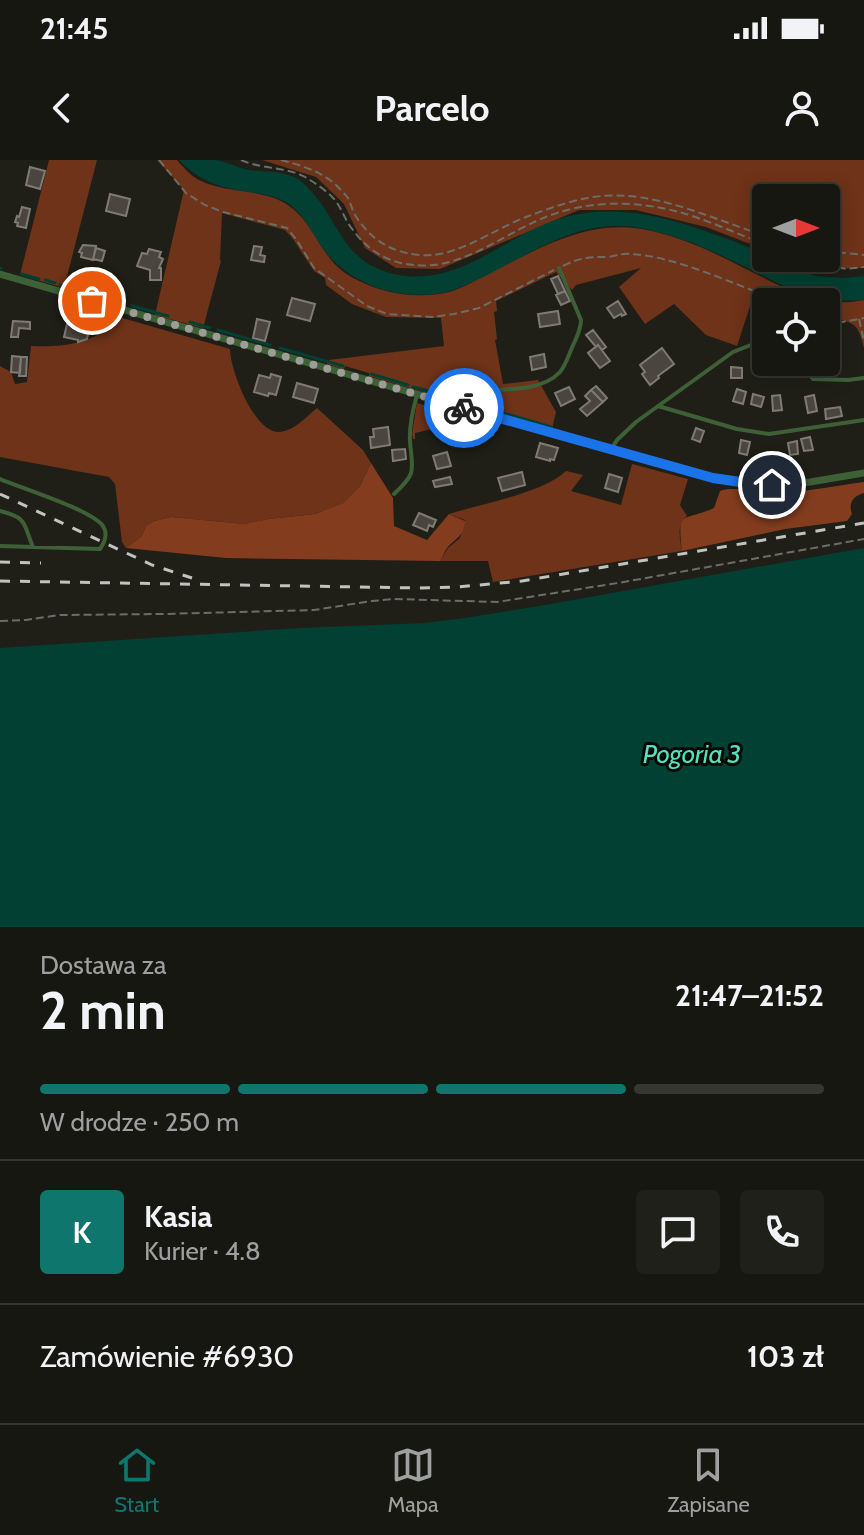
<!DOCTYPE html>
<html lang="pl">
<head>
<meta charset="utf-8">
<style>
  :root { --surface:#171712; --page:#20201b; --text:#f1f3f6; --muted:#9e9f9f; --line:#363632; --accent:#0f766e }
  body { margin:0; font-family:Cabin,sans-serif; background:var(--page); color:var(--text); height:100vh; display:flex; flex-direction:column; font-size:30px; white-space:nowrap }
  * { box-sizing:border-box; margin:0 }
  p { font-size:26px; color:var(--muted) }
  .icon { flex:none; width:44px; height:44px; fill:none; stroke:currentColor; stroke-width:2; stroke-linecap:round; stroke-linejoin:round }
  .map { position:relative; height:767px; overflow:hidden }
  .panel { display:flex; flex-direction:column; background:var(--surface); flex:1 }
  .panel>* { flex:none }
  .needle { width:52px; rotate:90deg }
  .tools { position:absolute; left:752px; top:24px; display:grid; gap:16px }
  .tools a { display:grid; place-items:center; width:88px; height:88px; border-radius:8px; background:var(--surface); box-shadow:0 4px 20px #0003,0 0 0 2px var(--line); font-size:40px }
  .pin { position:absolute; display:grid; place-items:center; width:68px; height:68px; color:#fff; margin:-34px; border:4px solid #fff; border-radius:50%; box-shadow:0 2px 8px #0007 }
  .courier { position:absolute; display:grid; place-items:center; width:80px; height:80px; margin:-40px; border:6px solid #1a73e8; border-radius:50%; background:#fff; color:#222; box-shadow:0 2px 10px #0007 }
  .head em { font-style:normal; font-weight:700 }
  .head div { display:flex; flex-direction:column-reverse }
  .head { display:flex; align-items:center; justify-content:space-between; height:136px; padding:0 40px }
  h1 { font-size:52px; font-weight:700; line-height:60px }
  .bar { display:grid; grid-template-columns:repeat(4,1fr); gap:12px 8px; align-content:center; height:96px; padding:0 40px }
  .bar i { height:10px; border-radius:6px; background:var(--line) }
  .bar .current { background:var(--accent) }
  .bar p { grid-column:span 4 }
  .line { display:flex; align-items:center; gap:20px; padding:0 40px; border-top:2px solid var(--line) }
  .line div { flex:1 }
  .round { display:grid; place-items:center; flex:none; width:84px; height:84px; border-radius:8px; background:var(--page) }
  .status { display:flex; justify-content:space-between; align-items:center; height:56px; padding:0 40px; background:var(--surface); direction:ltr }
  .status svg { height:22px; fill:currentColor }
  header { display:flex; justify-content:space-between; align-items:center; height:104px; padding:0 40px; background:var(--surface); font-size:36px; font-weight:700 }
  .tabs { display:flex; justify-content:space-around; align-items:center; height:112px; border-top:2px solid var(--line); background:var(--surface); font-size:22px; color:var(--muted) }
  .tabs a { display:grid; justify-items:center; gap:4px }
  .tabs .current { color:var(--accent) }
  .map>svg:first-child { display:block }
  .green { fill:#6e3319 }
  .forest { fill:#833d1e }
  .water { fill:#014032 }
  .lines { fill:none; stroke-linecap:round; stroke-linejoin:round }
  .stream { stroke:#014032; stroke-width:3 }
  .building { fill:#4a463f; stroke:#7f7a73; stroke-width:2 }
  .path { stroke:#6d6d67; stroke-width:2; stroke-dasharray:8 4; stroke-linecap:butt }
  .lane { stroke:#3e6037; stroke-width:4 }
  .street { stroke:#3e6037; stroke-width:7 }
  .rail { stroke:#c3c3be; stroke-width:3; stroke-dasharray:10 10; stroke-linecap:butt }
  .done { stroke:#9d9d98; stroke-width:8; stroke-dasharray:0 14.4 }
  .route { stroke:#1a73e8; stroke-width:10 }
  .labels { text-anchor:middle; dominant-baseline:central; stroke-width:6; stroke-linejoin:round; paint-order:stroke }
  .water-label { font-size:26px; font-style:italic; fill:#52e3bd; stroke:#080806 }
</style>
</head>
<body>
<div class="status"><b>21:45</b><svg viewBox="0 0 49 12"><path d="M0 12V9h3v3zM5 12V6h3v6zM10 12V3h3v9zM15 12V0h3v12zM26 1h20v11H26zM47 4h2v5h-2z"/></svg></div>
<header><svg class="icon" aria-label="back" viewBox="0 0 24 24"><path d="M15 5l-7 7 7 7"/></svg>Parcelo<svg class="icon" aria-label="person" viewBox="0 0 24 24"><circle cx="12" cy="8" r="4"/><path d="M4 21q1-7 8-7t8 7"/></svg></header>
<div class="map">
<svg width="864" height="767" viewBox="0 0 864 767">
  <rect width="100%" height="100%" fill="#1f1f18"/>
  <path class="green" d="M49,0H97L64,128L20,115Z
    M157,0H177C183,7 191,16 199,20C228,35 266,27 292,48C314,65 321,96 345,113C376,133 413,140 449,132C464,128 479,118 493,111C540,88 587,60 642,69C684,76 722,97 760,116C785,129 811,141 840,142C848,143 856,141 864,140V188C857,159 853,164 826,156V142H781L754,134L737,186L706,175L674,144L645,164L619,127L641,108L576,125L572,130L556,112L496,141L497,151L494,152L497,179L495,180L503,224L538,220L556,252L552,269L369,216V213L345,206L344,209L327,204L329,200L444,186L441,158L386,157L352,144L326,125L325,118L314,111L293,79L285,70L222,53L220,100L221,101L203,168L155,155L184,30Z
    M262,0H864V108L817,109L788,98H826V38H766V90L706,67L636,50H579L440,109L396,108L365,88L344,44L316,17Z
    M112,155L230,189C230,209 254,274 280,272C295,270 306,257 317,248L363,290L371,303L360,326L344,344L314,354L269,359L244,364L172,357L154,361L146,366L142,376L126,388L122,382L115,324L109,317L0,297V206L11,212L15,224L27,222L31,186C63,187 81,185 109,169Z
    M417,243L466,257V261L415,273V279H413L412,274Z
    M632,304L688,319L680,345L687,356C676,365 680,379 682,391L493,422L488,401H440L448,388L460,378L465,360L449,354C481,344 543,333 566,311L583,315L571,331L621,345Z"/>
  <path class="forest" d="M371,303L393,338L394,366L427,380L449,354L465,361C464,376 456,378 447,388C444,392 443,397 440,401L226,398L126,388L142,376L146,366L154,361L172,357L244,364L269,359L315,354L344,343L360,326Z
    M864,322V333C853,336 848,343 852,354L847,361L785,369L682,391C677,349 682,362 714,348L720,331C731,326 757,332 770,333C802,333 833,326 864,322Z"/>
  <path class="water" d="M179,0C191,0 203,0 215,0C224,1 234,6 244,9C263,13 287,9 302,22C341,56 338,104 399,115C462,126 506,74 562,58C630,39 693,66 756,90L766,95V98H773L815,116L843,118L864,116V140C803,145 768,116 716,93C690,81 663,72 635,67C567,57 513,109 453,130C427,139 388,135 364,122C345,113 330,100 319,83C310,69 303,54 289,44C273,34 255,33 237,30C214,26 195,17 179,0Z
    M864,388V767H0V488L301,468L424,463L465,458L545,445Z"/>
  <g class="lines">
    <path class="stream" d="M0,108H1
      M21,114L39,119
      M45,120L55,123
      M60,125L64,126
      M67,127L85,132
      M108,139L122,143
      M132,146L155,152
      M157,153L168,156
      M190,162L210,168
      M218,170L270,185
      M280,188L343,206
      M371,214L408,225
      M413,227L436,233
      M449,237L551,267"/>
  </g>
  <path class="building" d="M30,7L45,11L40,29L26,25Z
    M110,34L130,39L126,56L106,51Z
    M22,47L30,49L26,68L17,66L18,63L15,62L17,56L19,57Z
    M83,85L96,86L93,100L81,97L82,93L79,92Z
    M254,86L262,87L260,95L265,96L264,102L251,100Z
    M96,88L105,91L102,101L93,99Z
    M149,89L161,92L159,97L163,99L159,108H161V120H150V110L137,106L142,93L147,94Z
    M558,116L565,131L558,134L551,119Z
    M565,131L570,141L561,145L556,135Z
    M292,138L315,144L310,161L287,155Z
    M618,141L626,154L622,156L621,154L614,158L607,148Z
    M558,151L560,164L540,167L538,154Z
    M257,159L270,162L265,181L253,178Z
    M13,161L30,162V169L19,168L18,177H11Z
    M67,164L89,170L87,179L78,182V180L64,177Z
    M593,170L606,187L602,190L598,185L596,187L586,175Z
    M598,185L610,201L600,208L588,193Z
    M662,188L674,204L658,216L659,218L650,225L642,214L645,212L640,205Z
    M544,194L546,207L532,210L530,197Z
    M12,196L21,197L20,213L11,212Z
    M21,197H27L26,216H19Z
    M731,207L742,208V218H731Z
    M271,214L281,217L276,235L269,233L268,236L254,232L259,215L270,218Z
    M297,223L318,229L314,243L293,237Z
    M596,226L607,238L603,242L591,230Z
    M569,227L575,239L561,246L555,233Z
    M737,229L746,232L743,244L733,241Z
    M591,230L603,242L587,256L580,249L590,241L585,236Z
    M753,234L764,237L761,247L751,244Z
    M780,235L782,250L773,251L772,236Z
    M814,235L817,251L808,253L805,237Z
    M840,247L842,256L826,259L825,249Z
    M491,266L493,275L473,280L471,272Z
    M388,267L390,285L371,288L370,277H374L373,269Z
    M696,268L704,271L700,282L692,279Z
    M471,272L473,280L452,285L450,279L454,278L453,276Z
    M810,277L813,290L804,291L801,279Z
    M741,280L750,282L747,295L739,293Z
    M797,281L798,294L790,295L788,283Z
    M540,283L558,288L554,300L550,299V301L536,297Z
    M405,289L406,299L393,301L392,290Z
    M447,292L451,306L437,309L433,296Z
    M522,312L525,325L502,331L498,318Z
    M609,314L622,318L618,332L605,328Z
    M450,317L452,324L435,327L433,321Z
    M419,353L436,360L433,367L429,365L427,371L413,365Z"/>
  <g class="lines">
    <path class="path" d="M159,0L186,33L205,45L223,52L287,68L296,79L314,108L367,146L387,154L431,157L454,154L479,148L554,110
      M241,0C263,10 290,6 310,20C318,25 328,32 334,39C342,48 345,61 353,70C368,91 389,103 414,105C457,110 496,80 532,63C577,41 627,39 675,51C703,58 738,74 766,85
      M281,0C300,5 321,11 336,25C340,29 345,34 348,38C351,44 352,50 355,55C370,79 390,92 419,95C455,99 494,69 526,57C550,48 577,38 602,36C657,31 715,60 766,76
      M826,91L864,95
      M803,98L846,109L864,107
      M563,106C578,98 589,97 605,97C613,97 621,93 630,94C678,96 738,127 785,142
      M826,155L840,160
      M859,159L864,181
      M826,165L864,158
      M0,461L26,460L59,455L163,454L314,450L372,441L394,439L497,442L618,423L864,379"/>
    <path class="lane" d="M805,202L807,212L813,219L848,220L864,218
      M441,241L445,235C477,224 535,239 560,212C565,206 568,197 571,190C575,180 581,171 581,160L559,108
      M658,246L737,269L769,274L864,260
      M612,288L617,280L636,262L733,192L766,179
      M0,319C21,328 92,350 103,366C108,374 105,382 100,389L0,386
      M394,334C418,312 412,310 410,281C409,265 413,249 417,235
      M0,351C28,358 23,363 33,387"/>
    <path class="street" d="M0,114L562,276L713,318L747,323L778,325L810,322L864,313"/>
    <path class="rail" d="M0,334L152,405L192,418
      M0,402L41,403
      M0,421L419,428L457,427L522,421L864,363"/>
  </g>
  <g class="lines">
    <path class="done" d="M92,141L464,248"/>
    <path class="route" d="M464,248L713,318L740,322L772,325"/>
  </g>
  <g class="labels">
    <g class="water-label">
      <text x="692" y="594">Pogoria 3</text>
    </g>
  </g>
</svg>
<div class="tools">
<a><svg class="needle" viewBox="-14 -14 28 28"><path d="M0-13l5 13h-10z" fill="#e53935"/><path d="M0 13l5-13h-10z" fill="#9e9f9f"/></svg></a>
<a><svg class="icon" aria-label="locate" viewBox="0 0 24 24"><circle cx="12" cy="12" r="6"/><path d="M12 2v4M12 18v4M2 12h4M18 12h4"/></svg></a>
</div>
<div class="pin" style="left:92px;top:141px;background:#ea580c"><svg class="icon" aria-label="bag" viewBox="0 0 24 24"><path d="M5 8h14l-1 12H6zM9 8a3 3 0 0 1 6 0"/></svg></div>
<div class="pin" style="left:772px;top:325px;background:#1f2937"><svg class="icon" aria-label="home" viewBox="0 0 24 24"><path d="M3 11l9-7 9 7M6 9v11h12V9"/></svg></div>
<div class="courier" style="left:464px;top:248px"><svg class="icon" aria-label="bike" viewBox="0 0 24 24"><circle cx="6" cy="16" r="4"/><circle cx="18" cy="16" r="4"/><path d="M6 16l4-8h5l3 8M10 8l3 8H6M13 5h3"/></svg></div>
</div>
<section class="panel">
<div class="head"><div><h1>2 min</h1><p>Dostawa za</p></div><em>21:47–21:52</em></div>
<div class="bar"><i class="current"></i><i class="current"></i><i class="current"></i><i></i><p>W drodze · 250 m</p></div>
<div class="line" style="height:144px"><b class="round" style="background:var(--accent);color:#fff">K</b><div><b>Kasia</b><p>Kurier · 4.8</p></div><a class="round"><svg class="icon" aria-label="chat" viewBox="0 0 24 24"><path d="M4 5h16v11H9l-5 4z"/></svg></a><a class="round"><svg class="icon" aria-label="phone" viewBox="0 0 24 24"><path d="M5 4h4l2 5-3 2q2 4 5 5l2-3 5 2v4C11 20 4 13 5 4z"/></svg></a></div>
<div class="line" style="height:104px"><div>Zamówienie #6930</div><b>103 zł</b></div>
</section>
<nav class="tabs">
<a class="current"><svg class="icon" aria-label="home" viewBox="0 0 24 24"><path d="M3 11l9-7 9 7M6 9v11h12V9"/></svg>Start</a>
<a><svg class="icon" aria-label="map" viewBox="0 0 24 24"><path d="M3 6l6-2 6 2 6-2v14l-6 2-6-2-6 2zM9 4v14M15 6v14"/></svg>Mapa</a>
<a><svg class="icon" aria-label="saved" viewBox="0 0 24 24"><path d="M7 4h10v16l-5-4-5 4z"/></svg>Zapisane</a>
</nav>
</body>
</html>
